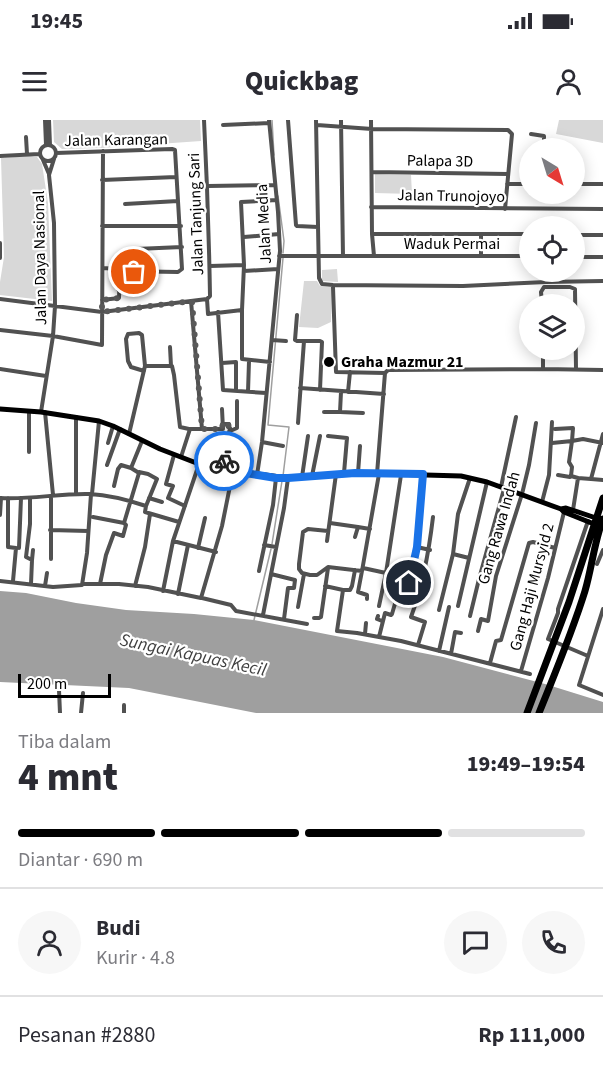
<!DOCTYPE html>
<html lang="id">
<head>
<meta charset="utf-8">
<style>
  :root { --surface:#fff; --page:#f7f7f7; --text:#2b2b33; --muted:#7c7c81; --line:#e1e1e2; --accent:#000 }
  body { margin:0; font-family:"Source Sans 3",sans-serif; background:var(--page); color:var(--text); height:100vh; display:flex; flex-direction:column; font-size:22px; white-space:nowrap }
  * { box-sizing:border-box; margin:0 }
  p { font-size:20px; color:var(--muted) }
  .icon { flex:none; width:33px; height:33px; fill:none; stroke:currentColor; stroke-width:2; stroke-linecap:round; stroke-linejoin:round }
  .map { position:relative; height:593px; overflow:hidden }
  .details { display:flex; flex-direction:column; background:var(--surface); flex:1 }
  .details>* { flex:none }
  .needle { width:39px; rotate:142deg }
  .tools { position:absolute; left:519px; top:18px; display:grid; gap:12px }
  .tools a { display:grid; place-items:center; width:66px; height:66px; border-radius:50%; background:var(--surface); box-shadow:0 3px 15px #0003; font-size:30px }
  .scale { position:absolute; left:18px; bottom:15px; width:93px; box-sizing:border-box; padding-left:6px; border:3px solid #000; border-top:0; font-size:16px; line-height:21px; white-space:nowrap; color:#000; -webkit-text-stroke:4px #fff; paint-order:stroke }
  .pin { position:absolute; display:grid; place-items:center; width:51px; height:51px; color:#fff; margin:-26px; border:3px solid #fff; border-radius:50%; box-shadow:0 2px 6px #0007 }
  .courier { position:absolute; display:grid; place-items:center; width:60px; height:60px; margin:-30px; border:4px solid #1a73e8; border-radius:50%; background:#fff; color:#222; box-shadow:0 2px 8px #0007 }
  .headline em { font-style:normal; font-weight:800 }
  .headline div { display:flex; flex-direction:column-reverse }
  .headline { display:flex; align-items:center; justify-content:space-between; height:102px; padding:0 18px }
  h1 { font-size:39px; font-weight:800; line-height:45px }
  .bar { display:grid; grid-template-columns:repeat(4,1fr); gap:9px 6px; align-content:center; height:72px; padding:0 18px }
  .bar i { height:8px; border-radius:4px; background:var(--line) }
  .bar .selected { background:var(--accent) }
  .bar p { grid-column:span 4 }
  .line { display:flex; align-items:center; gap:15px; padding:0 18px; border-top:2px solid var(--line) }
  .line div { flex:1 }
  .round { display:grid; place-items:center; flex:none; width:63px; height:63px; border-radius:32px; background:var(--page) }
  .status { display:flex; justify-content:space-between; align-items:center; height:42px; padding:0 30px; background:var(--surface); direction:ltr }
  .status svg { height:16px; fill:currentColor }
  header { display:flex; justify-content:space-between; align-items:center; height:78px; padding:0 18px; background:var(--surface); font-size:27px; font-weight:800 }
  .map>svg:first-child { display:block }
  .green { fill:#d8d8d8 }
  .water { fill:#9f9f9f }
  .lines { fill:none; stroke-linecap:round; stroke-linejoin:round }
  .stream { stroke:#9f9f9f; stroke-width:1.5 }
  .minor { stroke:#515151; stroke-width:4 }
  .major { stroke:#000; stroke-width:5 }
  .highway { stroke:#000; stroke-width:7 }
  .done { stroke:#595959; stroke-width:6; stroke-dasharray:0 10.8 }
  .route { stroke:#1a73e8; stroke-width:8 }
  .poi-dot { fill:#000; stroke:#fff; stroke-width:2 }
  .labels { text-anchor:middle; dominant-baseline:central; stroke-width:4.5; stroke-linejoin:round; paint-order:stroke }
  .street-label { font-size:16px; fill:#000; stroke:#fff }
  .poi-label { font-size:16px; font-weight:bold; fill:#000; stroke:#fff; text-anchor:start }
  .water-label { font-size:18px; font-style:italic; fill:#404040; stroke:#fff }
</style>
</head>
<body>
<div class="status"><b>19:45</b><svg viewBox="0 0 49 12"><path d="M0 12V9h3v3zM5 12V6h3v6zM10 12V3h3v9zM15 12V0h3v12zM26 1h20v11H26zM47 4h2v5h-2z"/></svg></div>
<header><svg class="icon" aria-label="menu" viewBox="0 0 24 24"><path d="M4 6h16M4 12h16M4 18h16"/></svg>Quickbag<svg class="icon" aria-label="person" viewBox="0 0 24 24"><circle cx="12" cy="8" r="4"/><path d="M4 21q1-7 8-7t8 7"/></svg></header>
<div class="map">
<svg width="603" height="593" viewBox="0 0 603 593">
  <rect width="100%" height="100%" fill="#fff"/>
  <path class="green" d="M53,0H200L201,21L101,28L62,29L54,22Z
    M559,0H603V23L556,14Z
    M30,36L37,37L42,44L48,83L52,181L0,175V162L4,137L1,38Z
    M375,54L411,55L412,74L375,73Z
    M337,149L338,162L322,161V150Z
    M304,161H317L320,166L332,167L331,202L318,208L299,207Z"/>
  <path class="water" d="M0,471L26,473L76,483L126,490L194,494L254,500L443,537L545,564L603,582V593H256L129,568L0,562Z"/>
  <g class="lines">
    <path class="stream" d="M272,0L274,35
      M278,76L284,121L283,133
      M283,356L289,307L268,305L283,138
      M272,424L282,361
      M254,500L271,429"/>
    <path class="minor" d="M45,0L46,25
      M49,0L50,25
      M204,0C207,59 209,117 210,176L207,179
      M288,0L296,105L297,106L318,107
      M316,0L319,158L322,164L333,165L463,166L546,162L603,161
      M341,0L343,136
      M223,5L269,3
      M317,5L372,9L508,10L512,14L505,89
      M531,14L544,16V28
      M26,17L27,34
      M40 33a8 8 0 1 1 16 0a8 8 0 1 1-16 0Z
      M56,33L172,29L175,30L182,149L178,152L120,151L119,178L102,180
      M0,36L39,34
      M43,40L49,54
      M372,52L508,54
      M102,60L176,57
      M507,64H530
      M574,64H603
      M208,66L275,65
      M125,84L178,81
      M371,87L603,89
      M102,106H181
      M372,114H530
      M574,115H603
      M244,117L279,114
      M0,123V138
      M279,136H374L372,114L371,0
      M374,136H530
      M481,136V114
      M574,137H603
      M210,146L244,145
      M103,148L117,149L120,151
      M244,151L278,149
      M134,152V131L136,129L182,127
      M333,167L336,252L385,253
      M0,179L102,192L207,179
      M207,179L208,194L242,190
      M542,184L541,172L544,167H570L575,169L576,249
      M218,192L223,270L266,273
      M297,195L295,220L297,221H320L322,222L320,270
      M0,210L53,216L102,225L103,31
      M272,220L286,221
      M170,227L171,246
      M543,230V249
      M270,242L242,239V190L244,145L241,82L277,80
      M222,243L236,242V271
      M145,246H172L174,255L180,307L189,309
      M0,249L46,256
      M300,268L384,274
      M248,272L249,241
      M348,272L350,252
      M29,291V332
      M41,292L53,216L55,186L54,103L49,55L54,39
      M45,292L53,375
      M324,292H340L341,272
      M340,292L363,293
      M76,297V374
      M298,303L304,221
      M202,309H223L222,289
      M555,309L573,308L572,321L583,319L603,323
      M230,311L237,308V281
      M129,314L145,246L142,215L139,213L128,214L126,219L128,241L131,247L144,251
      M603,314L591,359L603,360
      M328,316L347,318L344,353
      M262,322L283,326
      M108,323L113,306
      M552,323L572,321L569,342L572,347L571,356L578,358L573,390
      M174,335L166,364L173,366L168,378L185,386
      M181,337L190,309H202L191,181
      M107,345L120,309
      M131,348L142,321
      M221,349L230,308L228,307L229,304H222
      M139,352L148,354L157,359L146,386L145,392L179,402
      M358,353L360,326
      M377,354L385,253L388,250L543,249L603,250
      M257,355L262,322L280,131L278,92L269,0
      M558,355L570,357
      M312,356L320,316
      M302,357L308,316
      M578,358L591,359
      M501,367L516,297
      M92,374L99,301
      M51,376V439
      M0,378C30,380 60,373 90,374C109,375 128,380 146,386
      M8,378V427L16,428L13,461
      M30,378V404L26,437L32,440L31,464
      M149,378L162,382
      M542,382L549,355L552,302
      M0,395L1,378
      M93,397L124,403L139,353L131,348L121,345L118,349L114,366
      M330,403L358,407L355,417
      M358,407L370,409
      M50,410L88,411
      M328,411L308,409L303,412L299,444V449L302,453L310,455H317L328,447L362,451L379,354
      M173,421L216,432
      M327,421L336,354
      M264,425L276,427
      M417,427L430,430
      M19,428L21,378
      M198,428L205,398
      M453,434L469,438
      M32,440L33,430
      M597,444L603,430
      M363,448L386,453
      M259,451L273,385L276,358
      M362,451L358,472L367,475V479
      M271,454L295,460L294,468H288L284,499
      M0,461L53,467L82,465L87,433L91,374
      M83,464H119L148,467L201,478L222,406L233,351
      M100,464L106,435L114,413L123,416L126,405L124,403
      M45,466L47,453
      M135,466L145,427L150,394
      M325,466L343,470H350L352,466L355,450
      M343,470L337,511L357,513L401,521L530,554
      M163,471L173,421L199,344
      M178,474L188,425
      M202,478L231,485L236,491L307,504
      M379,486L386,453L401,355
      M458,486L487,362
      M298,487L304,454
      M603,489L579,565L603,575
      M439,490L453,434L458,394L470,358
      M263,495L284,388L288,358
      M378,496L377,499L382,501
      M470,496L479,459L504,369
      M314,498H319L321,497L328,448
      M478,511L481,499L488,501L496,456L522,374L529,345L536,303
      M365,514L366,503
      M379,517L385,493L391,495L392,494L401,463L408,464L410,461L417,427L423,355
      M418,525L425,502L411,497C423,465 429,431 433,397
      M439,531L449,487
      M451,534L455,512L461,513
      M588,536L548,519L558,493V489L588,401
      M490,543L496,521L501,520L529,423L533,422L555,428
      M521,551L548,458L564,392
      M59,570L60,593
      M124,585V593
      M81,593L83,573"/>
    <path class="major" d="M0,289L41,292L99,301L113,306L160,329L199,344L221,349L288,358L355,353L461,356L487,362L561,389L564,392L594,404
      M561,389L566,388L596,398"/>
    <path class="highway" d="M527,593L569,482L603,378
      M539,593C555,553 572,513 585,471C592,447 594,423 603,399"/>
  </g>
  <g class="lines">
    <path class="done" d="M134,152L120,151L119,178L102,180V192L192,181L202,309H223L222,304H229L228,307L230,308L224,341"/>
    <path class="route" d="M224,341L221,349L276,358H288L355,353L423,354L417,427L409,463"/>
  </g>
  <circle class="poi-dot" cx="329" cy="242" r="6"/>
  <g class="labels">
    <g class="street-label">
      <text transform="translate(116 20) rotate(-1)">Jalan Karangan</text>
      <text transform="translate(440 41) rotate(1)">Palapa 3D</text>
      <text transform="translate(451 76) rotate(1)">Jalan Trunojoyo</text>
      <text transform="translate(196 94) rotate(-92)">Jalan Tanjung Sari</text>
      <text transform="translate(264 104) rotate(-93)">Jalan Media</text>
      <text x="452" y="124">Waduk Permai</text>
      <text transform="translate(40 138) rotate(-91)">Jalan Daya Nasional</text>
      <text transform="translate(499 408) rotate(-74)">Gang Rawa Indah</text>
      <text transform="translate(532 467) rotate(-75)">Gang Haji Mursyid 2</text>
    </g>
    <g class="poi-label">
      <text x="341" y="242">Graha Mazmur 21</text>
    </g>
    <g class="water-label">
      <text transform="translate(193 535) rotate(12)">Sungai Kapuas Kecil</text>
    </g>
  </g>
</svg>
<div class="tools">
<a><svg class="needle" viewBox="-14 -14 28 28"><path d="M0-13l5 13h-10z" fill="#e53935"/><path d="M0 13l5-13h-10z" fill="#7c7c81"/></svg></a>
<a><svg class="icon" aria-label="locate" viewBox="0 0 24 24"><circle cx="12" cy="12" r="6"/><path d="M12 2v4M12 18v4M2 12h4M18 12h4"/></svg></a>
<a><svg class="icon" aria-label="layers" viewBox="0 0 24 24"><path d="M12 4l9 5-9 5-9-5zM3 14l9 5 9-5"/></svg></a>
</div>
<div class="scale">200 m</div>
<div class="pin" style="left:134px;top:152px;background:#ea580c"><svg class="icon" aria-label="bag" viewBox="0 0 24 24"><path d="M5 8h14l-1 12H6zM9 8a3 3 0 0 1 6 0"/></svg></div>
<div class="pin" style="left:409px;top:463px;background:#1f2937"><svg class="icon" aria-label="home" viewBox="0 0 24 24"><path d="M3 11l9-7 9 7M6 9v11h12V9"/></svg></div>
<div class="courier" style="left:224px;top:341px"><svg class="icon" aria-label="bike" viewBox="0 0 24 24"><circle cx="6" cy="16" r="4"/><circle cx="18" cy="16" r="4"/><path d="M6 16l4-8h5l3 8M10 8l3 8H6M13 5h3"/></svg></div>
</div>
<section class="details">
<div class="headline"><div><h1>4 mnt</h1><p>Tiba dalam</p></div><em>19:49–19:54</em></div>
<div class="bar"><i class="selected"></i><i class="selected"></i><i class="selected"></i><i></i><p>Diantar · 690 m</p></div>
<div class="line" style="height:108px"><a class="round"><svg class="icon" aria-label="person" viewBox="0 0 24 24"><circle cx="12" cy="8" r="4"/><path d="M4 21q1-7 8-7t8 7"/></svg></a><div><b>Budi</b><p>Kurir · 4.8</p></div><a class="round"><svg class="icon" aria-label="chat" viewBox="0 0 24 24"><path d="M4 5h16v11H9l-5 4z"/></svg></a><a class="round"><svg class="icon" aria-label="phone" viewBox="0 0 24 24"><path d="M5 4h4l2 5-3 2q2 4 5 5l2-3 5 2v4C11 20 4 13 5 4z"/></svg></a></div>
<div class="line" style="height:78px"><div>Pesanan #2880</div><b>Rp 111,000</b></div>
</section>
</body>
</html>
